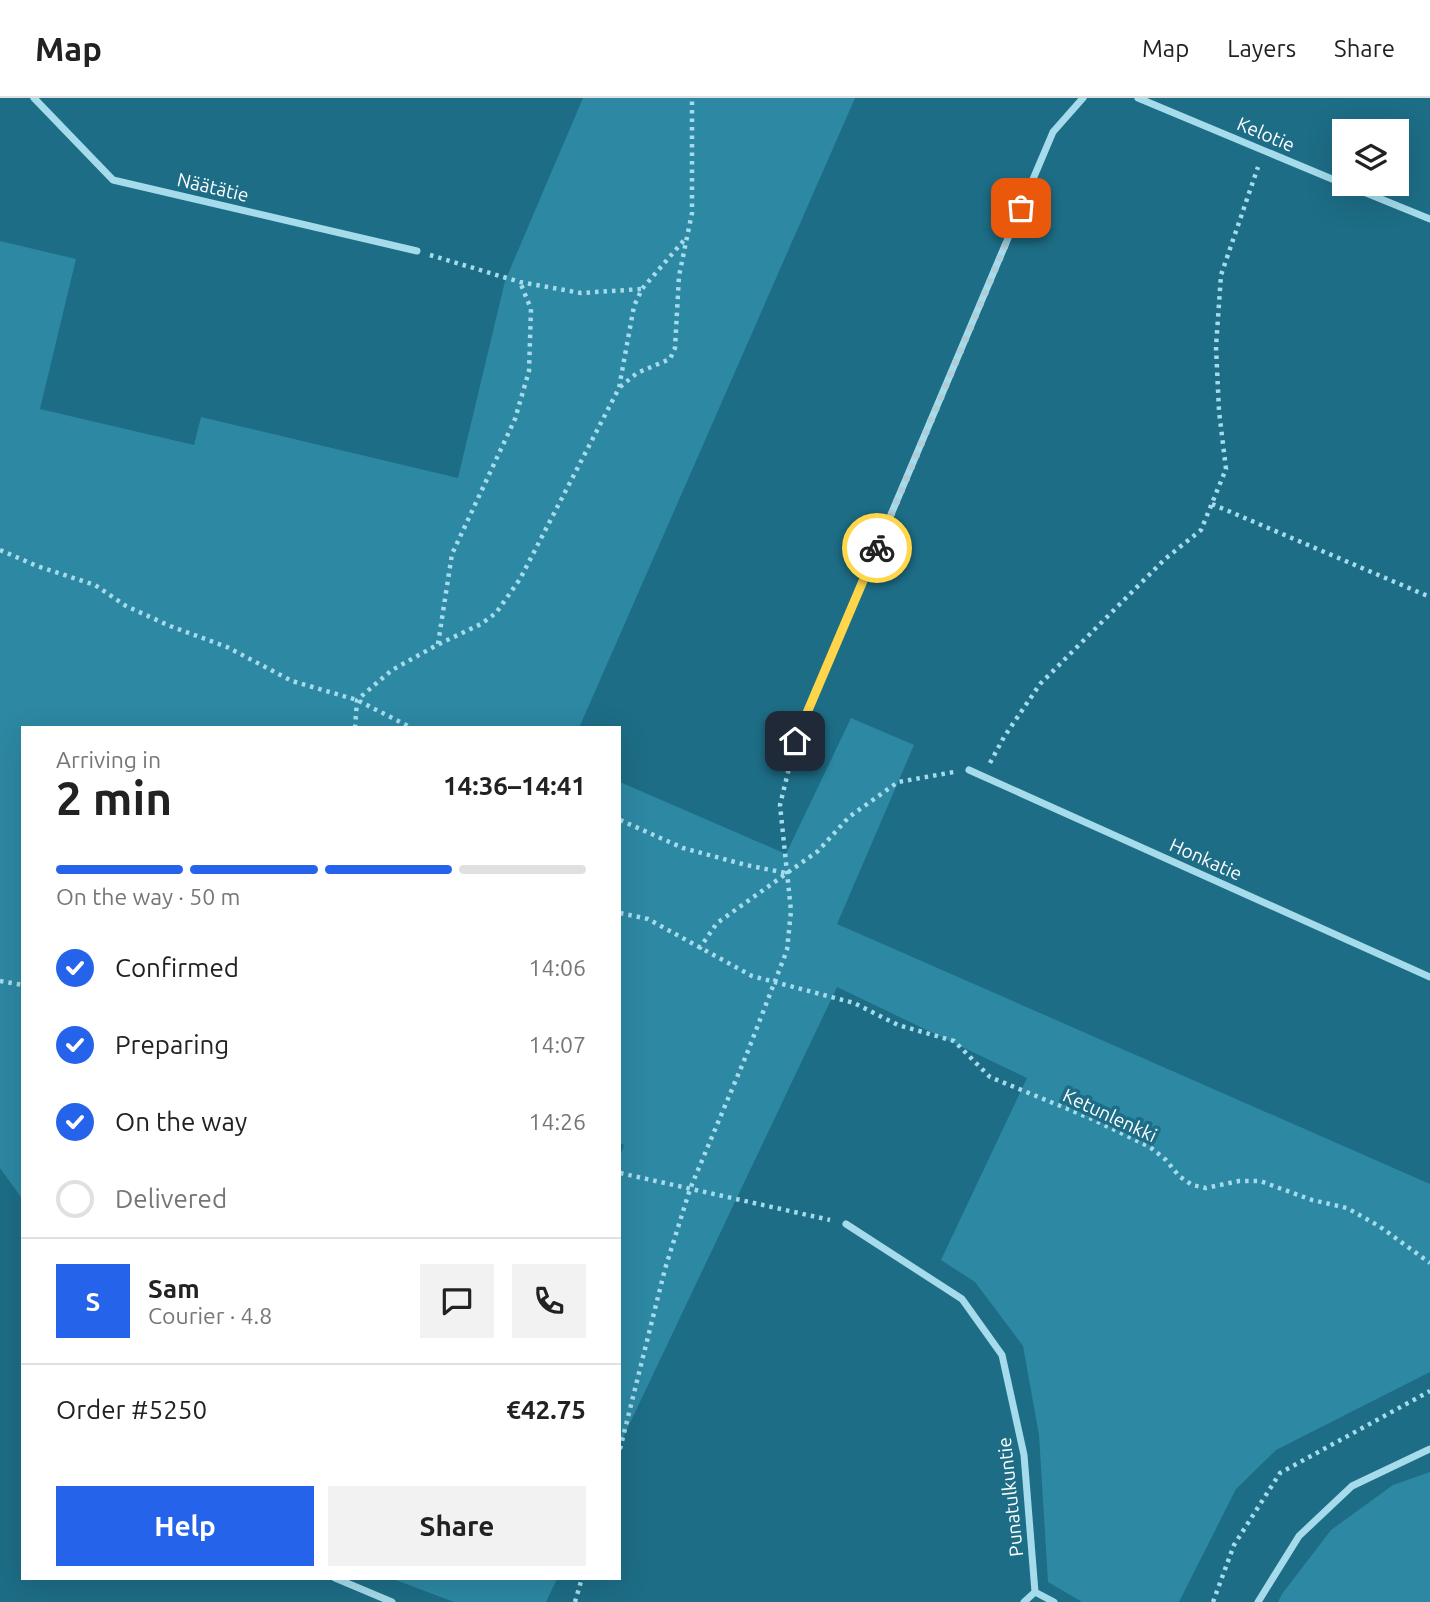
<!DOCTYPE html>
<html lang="en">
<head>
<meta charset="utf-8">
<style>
  :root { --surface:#fff; --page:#f2f2f2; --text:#222; --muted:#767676; --line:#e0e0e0; --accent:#2563eb }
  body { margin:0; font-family:Ubuntu,sans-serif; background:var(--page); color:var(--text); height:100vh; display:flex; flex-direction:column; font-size:26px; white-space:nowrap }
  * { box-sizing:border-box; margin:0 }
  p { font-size:23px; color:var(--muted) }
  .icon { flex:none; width:38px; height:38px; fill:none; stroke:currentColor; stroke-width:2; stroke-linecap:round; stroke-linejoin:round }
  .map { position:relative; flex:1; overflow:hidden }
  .panel { position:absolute; left:21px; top:628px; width:600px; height:854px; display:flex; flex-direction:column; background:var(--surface); border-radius:0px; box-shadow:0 7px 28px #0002 }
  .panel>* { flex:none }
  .controls { position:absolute; left:1332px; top:21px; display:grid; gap:14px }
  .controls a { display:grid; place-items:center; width:77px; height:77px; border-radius:0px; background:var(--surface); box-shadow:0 7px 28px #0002; font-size:35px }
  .pin { position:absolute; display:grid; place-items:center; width:60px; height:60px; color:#fff; margin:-30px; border-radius:14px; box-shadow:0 4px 10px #0006 }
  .courier { position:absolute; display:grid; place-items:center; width:70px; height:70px; margin:-35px; border:5px solid #ffd54a; border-radius:50%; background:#fff; color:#222; box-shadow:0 2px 9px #0007 }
  .head em { font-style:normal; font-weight:700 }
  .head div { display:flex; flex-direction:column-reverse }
  .head { display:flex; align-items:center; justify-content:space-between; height:119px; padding:0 35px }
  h1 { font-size:46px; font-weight:700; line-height:52px }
  .bar { display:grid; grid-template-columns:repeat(4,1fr); gap:10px 7px; align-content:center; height:84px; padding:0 35px }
  .bar i { height:9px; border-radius:5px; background:var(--line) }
  .bar .current { background:var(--accent) }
  .bar p { grid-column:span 4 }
  .line { display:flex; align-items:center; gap:18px; padding:0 35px; border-top:2px solid var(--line) }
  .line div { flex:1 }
  .round { display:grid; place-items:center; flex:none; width:74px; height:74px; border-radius:0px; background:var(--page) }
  ol { padding:0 35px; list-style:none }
  li { display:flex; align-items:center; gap:21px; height:77px }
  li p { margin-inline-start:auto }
  li .icon { padding:7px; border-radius:50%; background:var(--accent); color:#fff; stroke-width:4 }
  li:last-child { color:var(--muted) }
  li i { width:38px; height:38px; border:4px solid var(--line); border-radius:50% }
  .primary-button { display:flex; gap:14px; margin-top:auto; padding:14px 35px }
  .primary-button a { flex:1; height:80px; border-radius:0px; background:var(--accent); color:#fff; font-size:28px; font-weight:700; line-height:80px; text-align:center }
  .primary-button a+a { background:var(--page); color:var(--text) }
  header { display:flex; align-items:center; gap:42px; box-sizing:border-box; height:98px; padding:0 35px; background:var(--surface); border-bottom:2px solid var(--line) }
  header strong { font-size:33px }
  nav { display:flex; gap:38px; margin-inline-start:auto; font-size:24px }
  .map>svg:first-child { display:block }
  .green { fill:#2d88a3 }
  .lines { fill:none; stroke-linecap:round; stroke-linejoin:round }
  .path { stroke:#a5dbeb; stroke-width:4.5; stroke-dasharray:3.5 5; stroke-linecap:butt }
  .minor { stroke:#a5dbeb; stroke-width:7 }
  .done { stroke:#b0ccd5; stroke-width:7; stroke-dasharray:0 12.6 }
  .route { stroke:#ffd54a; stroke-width:9 }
  .labels { text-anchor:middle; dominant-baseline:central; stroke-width:7; stroke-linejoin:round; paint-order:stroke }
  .street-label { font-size:19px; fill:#fff; stroke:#1d6d86 }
</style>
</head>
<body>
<header>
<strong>Map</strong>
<nav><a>Map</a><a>Layers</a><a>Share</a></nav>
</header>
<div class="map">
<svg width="1430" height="1504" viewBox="0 0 1430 1504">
  <rect width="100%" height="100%" fill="#1d6d86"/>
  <path class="green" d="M583,0H855L579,630H23V1102L0,1070V143L76,161L40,311L194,347L201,319L458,380L505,183Z
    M851,620L914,647L837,826L1430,1086V1274L1276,1352L1236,1391L1179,1504H1082L1048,1484L1039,1337L1023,1248L975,1184L941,1162L1027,980L837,889L620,1346V1058L624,1047L620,1045V684L786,756Z
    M1430,1374V1504H1278L1282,1496L1331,1432L1393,1387Z
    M393,1481H557L546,1504H454Z"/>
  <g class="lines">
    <path class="path" d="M430,157L520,184L581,195L642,191
      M620,289L637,275L670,261L675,250L679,178L692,115V0
      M1212,406L1430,499
      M0,452L37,468L95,487L126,508L170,528L227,549L292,583L357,602L412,630
      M438,546L452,456L515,321L529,273L531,211L520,184
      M355,630L357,602L392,572L437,547L481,526L496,515L520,481L619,290L634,208L642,191L685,141
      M990,665L1004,639L1040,586L1165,461L1201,432L1226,371L1219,313L1216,249L1221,177L1258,69
      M620,722L683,750L746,767L786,775
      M620,815L648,821L752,878L854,905L898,927L954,943L990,979L1092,1021L1150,1049L1166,1062L1179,1078L1192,1087L1206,1090L1239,1083H1260L1312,1102L1347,1110L1379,1128L1430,1165
      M699,851L717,825L818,753L849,719L898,684L954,674
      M0,883L23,887
      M620,1075L830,1122
      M620,1351L665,1171L690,1091L746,958L787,852L791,813L780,707L792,658
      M575,1504L582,1480
      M1213,1504L1234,1447L1280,1375L1430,1293"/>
    <path class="minor" d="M34,0L113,82L417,153
      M1138,0L1344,86
      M1344,86L1430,121
      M795,643L1053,34L1083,0
      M969,672L1430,879
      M846,1126L962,1201L1002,1257L1024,1357L1035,1494
      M335,1480L392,1504
      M1024,1504L1035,1494L1054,1504
      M1258,1504L1299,1438L1352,1388L1430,1351"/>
  </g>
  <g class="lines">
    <path class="done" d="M877,450L1021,110"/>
    <path class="route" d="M795,643L877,450"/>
  </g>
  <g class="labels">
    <g class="street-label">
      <text transform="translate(1266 36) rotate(23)">Kelotie</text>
      <text transform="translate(213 89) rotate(13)">Näätätie</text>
      <text transform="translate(1206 761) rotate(24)">Honkatie</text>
      <text transform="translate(1110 1017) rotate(25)">Ketunlenkki</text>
      <text transform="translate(1010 1399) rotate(-96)">Punatulkuntie</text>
    </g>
  </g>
</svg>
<div class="controls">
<a><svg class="icon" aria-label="layers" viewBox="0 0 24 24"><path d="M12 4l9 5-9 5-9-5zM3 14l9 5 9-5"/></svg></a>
</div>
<div class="pin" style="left:1021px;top:110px;background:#ea580c"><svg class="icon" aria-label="bag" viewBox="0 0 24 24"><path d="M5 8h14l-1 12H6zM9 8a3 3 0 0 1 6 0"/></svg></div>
<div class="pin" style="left:795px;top:643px;background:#1f2937"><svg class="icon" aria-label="home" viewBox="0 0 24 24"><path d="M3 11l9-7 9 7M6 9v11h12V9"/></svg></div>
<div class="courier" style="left:877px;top:450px"><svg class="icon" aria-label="bike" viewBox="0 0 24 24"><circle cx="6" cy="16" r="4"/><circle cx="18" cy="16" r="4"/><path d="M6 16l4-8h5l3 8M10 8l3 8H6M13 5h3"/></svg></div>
<section class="panel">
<div class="head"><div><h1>2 min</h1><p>Arriving in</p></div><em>14:36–14:41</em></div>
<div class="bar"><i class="current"></i><i class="current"></i><i class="current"></i><i></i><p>On the way · 50 m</p></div>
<ol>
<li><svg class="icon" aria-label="check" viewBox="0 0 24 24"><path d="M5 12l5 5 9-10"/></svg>Confirmed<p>14:06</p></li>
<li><svg class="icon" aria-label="check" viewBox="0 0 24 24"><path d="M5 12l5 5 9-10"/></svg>Preparing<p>14:07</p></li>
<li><svg class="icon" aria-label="check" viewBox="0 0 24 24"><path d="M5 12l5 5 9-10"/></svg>On the way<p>14:26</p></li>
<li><i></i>Delivered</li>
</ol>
<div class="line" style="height:126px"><b class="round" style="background:var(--accent);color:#fff">S</b><div><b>Sam</b><p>Courier · 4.8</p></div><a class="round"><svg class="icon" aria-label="chat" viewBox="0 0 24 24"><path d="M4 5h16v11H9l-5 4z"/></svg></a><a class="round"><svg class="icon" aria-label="phone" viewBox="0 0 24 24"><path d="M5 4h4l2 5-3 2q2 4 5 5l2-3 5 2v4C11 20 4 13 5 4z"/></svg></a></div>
<div class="line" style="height:91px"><div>Order #5250</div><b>€42.75</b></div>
<div class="primary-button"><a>Help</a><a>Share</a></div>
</section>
</div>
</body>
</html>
